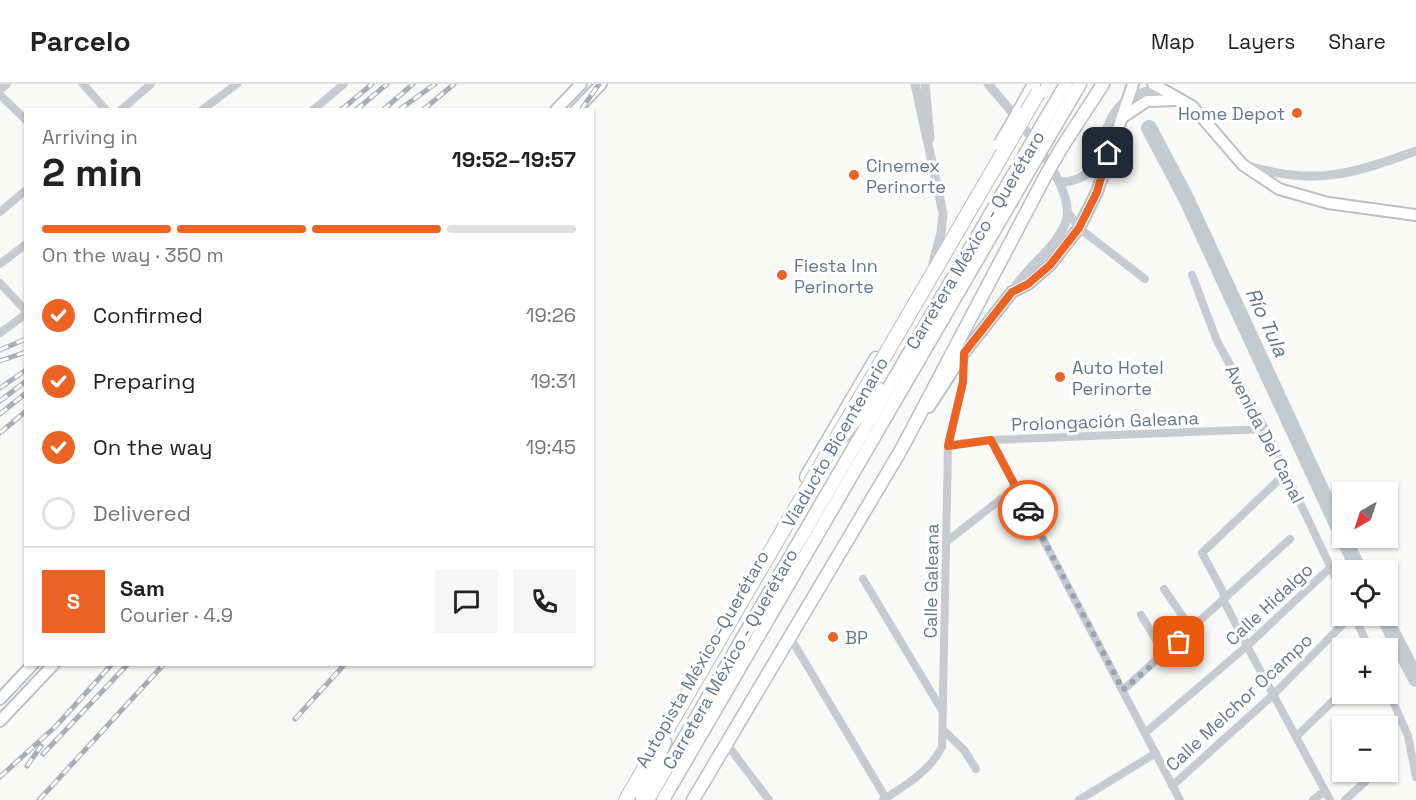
<!DOCTYPE html>
<html lang="en">
<head>
<meta charset="utf-8">
<style>
  :root { --surface:#fff; --page:#f6f6f6; --text:#222; --muted:#767676; --line:#e0e0e0; --accent:#ed6324 }
  body { margin:0; font-family:"Space Grotesk",sans-serif; background:var(--page); color:var(--text); height:100vh; display:flex; flex-direction:column; font-size:22px; white-space:nowrap }
  * { box-sizing:border-box; margin:0 }
  p { font-size:20px; color:var(--muted) }
  .icon { flex:none; width:33px; height:33px; fill:none; stroke:currentColor; stroke-width:2; stroke-linecap:round; stroke-linejoin:round }
  .map { position:relative; flex:1; overflow:hidden }
  .details { position:absolute; left:24px; top:24px; width:570px; height:558px; display:flex; flex-direction:column; background:var(--surface); border-radius:0px; box-shadow:0 2px 4px #0004 }
  .details>* { flex:none }
  .needle { width:39px; rotate:219deg }
  .buttons { position:absolute; left:1332px; top:398px; display:grid; gap:12px }
  .buttons a { display:grid; place-items:center; width:66px; height:66px; border-radius:0px; background:var(--surface); box-shadow:0 2px 4px #0004; font-size:30px }
  .pin { position:absolute; display:grid; place-items:center; width:51px; height:51px; color:#fff; margin:-26px; border-radius:12px; box-shadow:0 3px 9px #0006 }
  .courier { position:absolute; display:grid; place-items:center; width:60px; height:60px; margin:-30px; border:4px solid #ed6324; border-radius:50%; background:#fff; color:#222; box-shadow:0 2px 8px #0007 }
  .overview em { font-style:normal; font-weight:700 }
  .overview div { display:flex; flex-direction:column-reverse }
  .overview { display:flex; align-items:center; justify-content:space-between; height:102px; padding:0 18px }
  h1 { font-size:39px; font-weight:700; line-height:45px }
  .bar { display:grid; grid-template-columns:repeat(4,1fr); gap:9px 6px; align-content:center; height:72px; padding:0 18px }
  .bar i { height:8px; border-radius:4px; background:var(--line) }
  .bar .active { background:var(--accent) }
  .bar p { grid-column:span 4 }
  .line { display:flex; align-items:center; gap:15px; padding:0 18px; border-top:2px solid var(--line) }
  .line div { flex:1 }
  .round { display:grid; place-items:center; flex:none; width:63px; height:63px; border-radius:0px; background:var(--page) }
  ol { padding:0 18px; list-style:none }
  li { display:flex; align-items:center; gap:18px; height:66px }
  li p { margin-inline-start:auto }
  li .icon { padding:6px; border-radius:50%; background:var(--accent); color:#fff; stroke-width:4 }
  li:last-child { color:var(--muted) }
  li i { width:33px; height:33px; border:3px solid var(--line); border-radius:50% }
  header { display:flex; align-items:center; gap:36px; box-sizing:border-box; height:84px; padding:0 30px; background:var(--surface); border-bottom:2px solid var(--line) }
  header strong { font-size:28px }
  nav { display:flex; gap:33px; margin-inline-start:auto; font-size:21px }
  .map>svg:first-child { display:block }
  .lines { fill:none; stroke-linecap:round; stroke-linejoin:round }
  .river { stroke:#c2cbd1; stroke-width:16 }
  .secondary-casing { stroke:#bbc0c5; stroke-width:14 }
  .primary-casing { stroke:#babec2; stroke-width:15 }
  .trunk-casing { stroke:#bbbec2; stroke-width:15 }
  .motorway-casing { stroke:#bbbec2; stroke-width:16 }
  .minor { stroke:#c7cacf; stroke-width:8 }
  .tertiary { stroke:#c7cacf; stroke-width:9 }
  .secondary { stroke:#fff; stroke-width:10 }
  .primary { stroke:#fff; stroke-width:12 }
  .trunk { stroke:#fff; stroke-width:12 }
  .motorway { stroke:#fff; stroke-width:14 }
  .rail-casing { stroke:#a9aeb5; stroke-width:5 }
  .rail { stroke:#fff; stroke-width:3; stroke-dasharray:9; stroke-linecap:butt }
  .primary-bridge-casing { stroke:#babec2; stroke-width:15; stroke-linecap:butt }
  .trunk-bridge-casing { stroke:#bbbec2; stroke-width:15; stroke-linecap:butt }
  .motorway-bridge-casing { stroke:#bbbec2; stroke-width:16; stroke-linecap:butt }
  .primary-bridge { stroke:#fff; stroke-width:12 }
  .trunk-bridge { stroke:#fff; stroke-width:12 }
  .motorway-bridge { stroke:#fff; stroke-width:14 }
  .done { stroke:#9aa4b0; stroke-width:6; stroke-dasharray:0 10.8 }
  .route { stroke:#ed6324; stroke-width:8 }
  .poi-dot { fill:#ed6324; stroke:#fff; stroke-width:2 }
  .labels { text-anchor:middle; dominant-baseline:central; stroke-width:6; stroke-linejoin:round; paint-order:stroke }
  .poi-label { font-size:18px; fill:#67778a; stroke:#fff; text-anchor:start }
  .street-label { font-size:18px; fill:#67778a; stroke:#fff }
  .water-label { font-size:20px; font-style:italic; fill:#637984; stroke:#fff }
</style>
</head>
<body>
<header>
<strong>Parcelo</strong>
<nav><a>Map</a><a>Layers</a><a>Share</a></nav>
</header>
<div class="map">
<svg width="1416" height="716" viewBox="0 0 1416 716">
  <rect width="100%" height="100%" fill="#f9f9f7"/>
  <g class="lines">
    <path class="river" d="M1149,44L1186,114L1342,451
      M1343,453L1359,486
      M1383,531L1416,595"/>
    <defs>
      <path id="secondary" d="M1153,0L1192,22L1243,81L1279,105L1328,119L1416,131
        M556,26L581,0
        M576,26L601,0
        M1123,33L1147,17L1176,16
        M929,323L964,269L1012,208L1028,200L1050,181L1079,144L1097,108L1133,0
        M0,615L33,580
        M0,637L54,580"/>
      <path id="primary" d="M1018,29L1034,0
        M1062,63L1103,0
        M806,393L876,274
        M693,716L901,366L1047,89"/>
      <path id="trunk" d="M1039,46L1066,0
        M1049,53L1080,0
        M844,351L879,305
        M642,714L665,658
        M648,716L1023,74
        M663,716L1033,80"/>
      <path id="motorway" d="M626,716L673,635"/>
    </defs>
    <use href="#secondary" class="secondary-casing"/>
    <use href="#primary" class="primary-casing"/>
    <use href="#trunk" class="trunk-casing"/>
    <use href="#motorway" class="motorway-casing"/>
    <path class="minor" d="M83,0L106,26
      M0,6L7,0
      M0,11L26,36
      M121,26L151,0
      M202,26L237,0
      M313,26L344,0
      M0,128L26,106
      M1068,128L1079,144L1145,195
      M0,180L26,160
      M1192,191L1217,257L1265,345L1342,507
      M0,199L26,227
      M0,249L26,230
      M991,356L1180,716
      M948,361L991,356L1265,345
      M1286,389L1202,469L1223,508L1224,517L1247,562L1330,716
      M946,458L1001,415
      M863,495L943,628
      M1164,505L1192,546
      M1141,531L1165,570
      M1354,531L1369,564
      M790,553L887,716
      M1123,606L1290,455
      M1388,606L1408,652L1416,693
      M943,646L964,666L976,685
      M1145,649L1247,562L1331,483
      M1297,652L1342,608
      M726,659L769,716
      M1172,702L1274,610L1352,531
      M883,716C906,701 929,688 942,663L948,361L963,298L964,269
      M1079,716L1156,669
      M1313,716L1325,707
      M1345,716L1377,687"/>
    <path class="tertiary" d="M915,0L943,129L941,149L933,179
      M925,0L930,54
      M988,0C1011,27 1081,105 1065,140C1054,167 1025,183 1012,208
      M1248,82C1316,102 1352,90 1416,67
      M1061,98C1125,96 1078,14 1160,5"/>
    <use href="#secondary" class="secondary"/>
    <use href="#primary" class="primary"/>
    <use href="#trunk" class="trunk"/>
    <use href="#motorway" class="motorway"/>
    <defs>
      <path id="rail" d="M341,26L372,0
        M356,26L387,0
        M383,26L413,0
        M399,26L435,0
        M423,26L454,0
        M581,26L599,0
        M0,266L26,255
        M0,277L26,268
        M0,304L26,286
        M0,317L26,297
        M0,330L26,309
        M0,349L26,327
        M295,635L345,580
        M43,670L128,580
        M27,682L41,662
        M0,693L57,641L112,580
        M39,716L164,580"/>
    </defs>
    <use href="#rail" class="rail-casing"/>
    <use href="#rail" class="rail"/>
    <defs>
      <path id="primary-bridge" d="M1000,60L1018,29
        M1047,89L1062,63"/>
      <path id="trunk-bridge" d="M1023,74L1039,46
        M1033,80L1049,53"/>
      <path id="motorway-bridge" d="M673,635L1038,9"/>
    </defs>
    <use href="#primary-bridge" class="primary-bridge-casing"/>
    <use href="#trunk-bridge" class="trunk-bridge-casing"/>
    <use href="#motorway-bridge" class="motorway-bridge-casing"/>
    <use href="#primary-bridge" class="primary-bridge"/>
    <use href="#trunk-bridge" class="trunk-bridge"/>
    <use href="#motorway-bridge" class="motorway-bridge"/>
  </g>
  <g class="lines">
    <path class="done" d="M1028,426L1123,606L1179,558"/>
    <path class="route" d="M1028,426L991,356L948,362L963,298L964,269L1012,208L1028,200L1050,181L1079,144L1097,108L1108,69"/>
  </g>
  <g class="poi-dot">
    <circle cx="1297" cy="29" r="6"/>
    <circle cx="854" cy="91" r="6"/>
    <circle cx="782" cy="191" r="6"/>
    <circle cx="1060" cy="293" r="6"/>
    <circle cx="833" cy="553" r="6"/>
  </g>
  <g class="labels">
    <g class="poi-label">
      <text x="1285" y="29" text-anchor="end">Home Depot</text>
      <text x="866" y="81">Cinemex<tspan x="866" dy="21">Perinorte</tspan></text>
      <text x="794" y="181">Fiesta Inn<tspan x="794" dy="21">Perinorte</tspan></text>
      <text x="1072" y="283">Auto Hotel<tspan x="1072" dy="21">Perinorte</tspan></text>
      <text x="845" y="553">BP</text>
    </g>
    <g class="street-label">
      <text transform="translate(975 156) rotate(-59)">Carretera México - Querétaro</text>
      <text transform="translate(1105 337) rotate(-2)">Prolongación Galeana</text>
      <text transform="translate(1265 350) rotate(63)">Avenida Del Canal</text>
      <text transform="translate(835 358) rotate(-60)">Viaducto Bicentenario</text>
      <text transform="translate(931 497) rotate(-89)">Calle Galeana</text>
      <text transform="translate(1269 520) rotate(-43)">Calle Hidalgo</text>
      <text transform="translate(702 575) rotate(-60)">Autopista México-Querétaro</text>
      <text transform="translate(730 575) rotate(-60)">Carretera México - Querétaro</text>
      <text transform="translate(1239 618) rotate(-43)">Calle Melchor Ocampo</text>
    </g>
    <g class="water-label">
      <text transform="translate(1267 238) rotate(65)">Río Tula</text>
    </g>
  </g>
</svg>
<div class="buttons">
<a><svg class="needle" viewBox="-14 -14 28 28"><path d="M0-13l5 13h-10z" fill="#e53935"/><path d="M0 13l5-13h-10z" fill="#767676"/></svg></a>
<a><svg class="icon" aria-label="locate" viewBox="0 0 24 24"><circle cx="12" cy="12" r="6"/><path d="M12 2v4M12 18v4M2 12h4M18 12h4"/></svg></a>
<a>+</a>
<a>−</a>
</div>
<div class="pin" style="left:1179px;top:558px;background:#ea580c"><svg class="icon" aria-label="bag" viewBox="0 0 24 24"><path d="M5 8h14l-1 12H6zM9 8a3 3 0 0 1 6 0"/></svg></div>
<div class="pin" style="left:1108px;top:69px;background:#1f2937"><svg class="icon" aria-label="home" viewBox="0 0 24 24"><path d="M3 11l9-7 9 7M6 9v11h12V9"/></svg></div>
<div class="courier" style="left:1028px;top:426px"><svg class="icon" aria-label="car" viewBox="0 0 24 24"><path d="M5 17H2v-5l4-1 3-4h7l3 4 3 1v5h-3M9 17h6M6 11h13"/><circle cx="7" cy="17" r="2"/><circle cx="17" cy="17" r="2"/></svg></div>
<section class="details">
<div class="overview"><div><h1>2 min</h1><p>Arriving in</p></div><em>19:52–19:57</em></div>
<div class="bar"><i class="active"></i><i class="active"></i><i class="active"></i><i></i><p>On the way · 350 m</p></div>
<ol>
<li><svg class="icon" aria-label="check" viewBox="0 0 24 24"><path d="M5 12l5 5 9-10"/></svg>Confirmed<p>19:26</p></li>
<li><svg class="icon" aria-label="check" viewBox="0 0 24 24"><path d="M5 12l5 5 9-10"/></svg>Preparing<p>19:31</p></li>
<li><svg class="icon" aria-label="check" viewBox="0 0 24 24"><path d="M5 12l5 5 9-10"/></svg>On the way<p>19:45</p></li>
<li><i></i>Delivered</li>
</ol>
<div class="line" style="height:108px"><b class="round" style="background:var(--accent);color:#fff">S</b><div><b>Sam</b><p>Courier · 4.9</p></div><a class="round"><svg class="icon" aria-label="chat" viewBox="0 0 24 24"><path d="M4 5h16v11H9l-5 4z"/></svg></a><a class="round"><svg class="icon" aria-label="phone" viewBox="0 0 24 24"><path d="M5 4h4l2 5-3 2q2 4 5 5l2-3 5 2v4C11 20 4 13 5 4z"/></svg></a></div>
</section>
</div>
</body>
</html>
